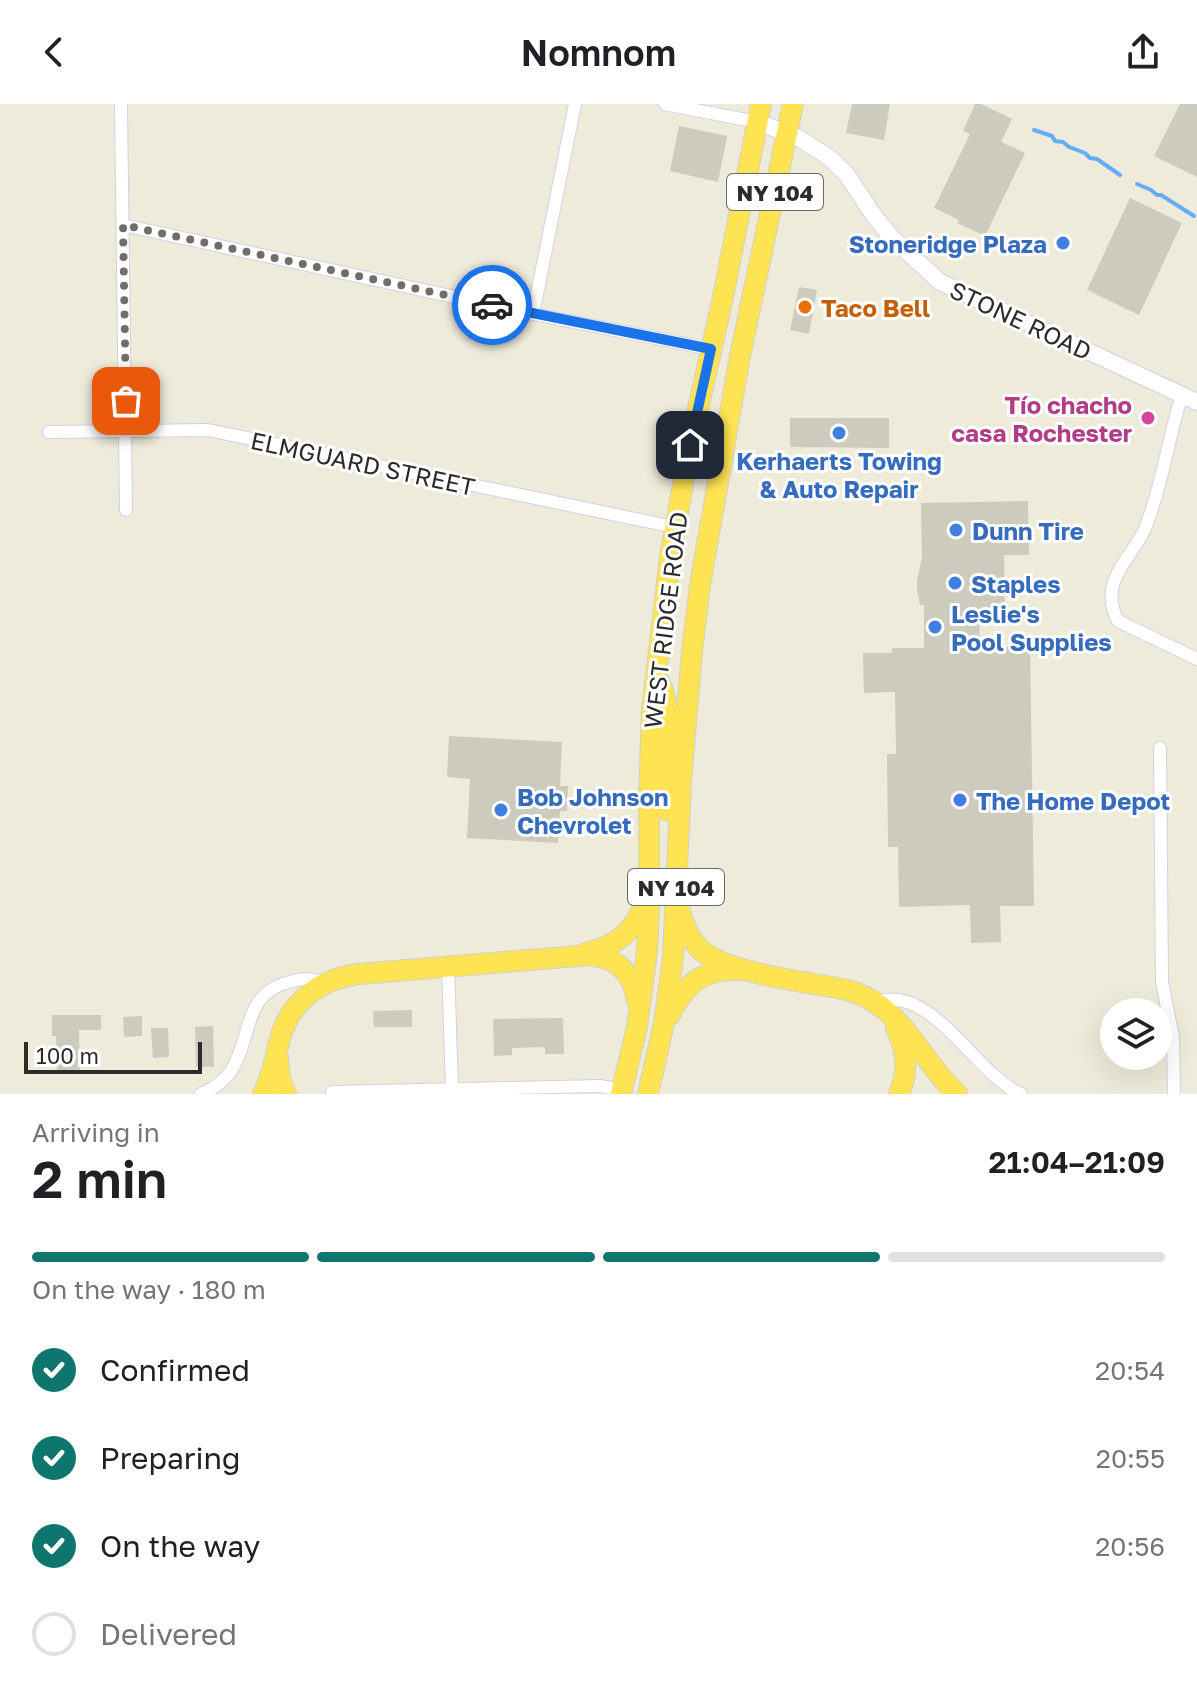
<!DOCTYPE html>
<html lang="en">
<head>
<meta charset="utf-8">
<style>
  :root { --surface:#fff; --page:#f2f2f2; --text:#202124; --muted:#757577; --line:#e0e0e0; --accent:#0f766e }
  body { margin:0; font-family:"Golos Text",sans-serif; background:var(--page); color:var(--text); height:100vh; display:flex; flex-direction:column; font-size:30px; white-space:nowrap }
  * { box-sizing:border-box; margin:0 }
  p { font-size:26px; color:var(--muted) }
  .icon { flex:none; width:44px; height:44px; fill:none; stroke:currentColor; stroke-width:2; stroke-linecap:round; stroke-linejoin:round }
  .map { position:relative; height:990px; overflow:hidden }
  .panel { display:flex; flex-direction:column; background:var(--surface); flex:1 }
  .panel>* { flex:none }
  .tools { position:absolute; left:1100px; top:894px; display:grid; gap:16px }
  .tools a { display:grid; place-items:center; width:72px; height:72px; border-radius:50%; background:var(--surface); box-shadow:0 8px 32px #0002; font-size:40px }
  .scale { position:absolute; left:24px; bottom:20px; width:178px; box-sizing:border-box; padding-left:8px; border:4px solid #2b2b2b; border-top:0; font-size:22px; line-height:28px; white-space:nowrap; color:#2b2b2b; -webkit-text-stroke:6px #fff; paint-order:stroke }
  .pin { position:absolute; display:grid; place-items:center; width:68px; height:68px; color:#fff; margin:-34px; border-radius:16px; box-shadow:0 4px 12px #0006 }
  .courier { position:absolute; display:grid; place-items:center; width:80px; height:80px; margin:-40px; border:6px solid #1a73e8; border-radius:50%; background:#fff; color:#222; box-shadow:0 2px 10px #0007 }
  .summary em { font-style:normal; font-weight:600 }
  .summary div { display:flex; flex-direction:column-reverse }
  .summary { display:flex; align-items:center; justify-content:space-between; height:136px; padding:0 32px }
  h1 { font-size:52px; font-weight:600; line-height:60px }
  .bar { display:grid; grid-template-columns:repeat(4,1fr); gap:12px 8px; align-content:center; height:96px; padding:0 32px }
  .bar i { height:10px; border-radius:6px; background:var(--line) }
  .bar .on { background:var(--accent) }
  .bar p { grid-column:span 4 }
  ol { padding:0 32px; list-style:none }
  li { display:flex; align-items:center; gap:24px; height:88px }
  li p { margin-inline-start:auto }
  li .icon { padding:8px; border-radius:50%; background:var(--accent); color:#fff; stroke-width:4 }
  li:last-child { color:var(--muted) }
  li i { width:44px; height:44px; border:4px solid var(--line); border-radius:50% }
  header { display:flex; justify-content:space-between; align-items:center; height:104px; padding:0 32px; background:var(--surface); font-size:36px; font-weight:600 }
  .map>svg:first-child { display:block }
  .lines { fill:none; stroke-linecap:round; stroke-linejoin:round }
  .stream { stroke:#63adfc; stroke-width:4 }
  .building { fill:#cdcabe }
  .minor-casing { stroke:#d1d0e5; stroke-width:14 }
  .tertiary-casing { stroke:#d1d0e5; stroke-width:18 }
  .trunk-casing { stroke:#d0d0d0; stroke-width:22 }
  .minor { stroke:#fff; stroke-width:12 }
  .tertiary { stroke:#fff; stroke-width:16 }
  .trunk { stroke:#fee453; stroke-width:20 }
  .done { stroke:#6f6e69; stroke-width:8; stroke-dasharray:0 14.4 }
  .route { stroke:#1a73e8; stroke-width:10 }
  .shop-dot { fill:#3f7fe0; stroke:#fff; stroke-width:3 }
  .food-dot { fill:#e8710a; stroke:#fff; stroke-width:3 }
  .hotel-dot { fill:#d1479c; stroke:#fff; stroke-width:3 }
  .labels { text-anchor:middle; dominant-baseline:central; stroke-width:6; stroke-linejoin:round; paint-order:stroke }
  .shield { fill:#fff; stroke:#6b6b6b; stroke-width:2 }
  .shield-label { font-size:22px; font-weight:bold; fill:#2b2b2b }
  .shop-label { font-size:24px; font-weight:bold; fill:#366cbe; stroke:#fff; text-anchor:start }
  .food-label { font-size:24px; font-weight:bold; fill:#c56008; stroke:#fff; text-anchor:start }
  .street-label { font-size:24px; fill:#2b2b2b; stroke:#fff }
  .hotel-label { font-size:24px; font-weight:bold; fill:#b23c85; stroke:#fff; text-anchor:end }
</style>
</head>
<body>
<header><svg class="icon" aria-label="back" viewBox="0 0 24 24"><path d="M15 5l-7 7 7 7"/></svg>Nomnom<svg class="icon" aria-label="share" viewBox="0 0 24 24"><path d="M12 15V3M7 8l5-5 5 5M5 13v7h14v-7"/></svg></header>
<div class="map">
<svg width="1197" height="990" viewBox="0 0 1197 990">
  <rect width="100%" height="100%" fill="#eeebdb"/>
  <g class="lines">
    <path class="stream" d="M1034,26L1052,32L1055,37L1063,38L1069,43L1085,49L1090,54L1097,55L1120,71
      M1137,80L1151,86L1157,91H1161L1194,112"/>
  </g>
  <path class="building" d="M852,0H890L884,36L846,29Z
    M975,0H981L1012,15L1001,38L1025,49L985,132L957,119L959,116L934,104L970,30L963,27Z
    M1180,0H1197V73L1154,52Z
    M679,22L727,32L718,78L670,67Z
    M1130,94L1182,119L1139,211L1087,186Z
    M799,183L817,186L809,230L790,226Z
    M790,314H889V344L790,343Z
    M1028,397L1029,451H1004L1005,507L979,508L980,543L1030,542L1034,802H1000L1001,838L971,839L970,801L899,803L898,743H888L887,650H896L895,588L864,589L863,549H892V544H924V501H920L917,486V476L922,454L921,399Z
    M449,632L562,638L560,682H568L567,707H560L558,739L467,734L470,675L447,673Z
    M412,906V923H374L373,907Z
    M52,911H101V926H79L80,970H57L56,932H52Z
    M142,912V932L124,933L123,913Z
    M563,914L564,950H545V943L512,944V951L494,952L493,915Z
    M213,922L214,963H196L195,923Z
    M151,924H168L169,953L153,954Z"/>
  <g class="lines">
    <defs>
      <path id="minor" d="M121,0L126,406
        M665,0L757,18
        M123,121L533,210L711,245
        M533,210L575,0
        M1182,291C1168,334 1163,379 1146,422C1139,441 1117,463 1113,481C1110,493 1112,506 1118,517L1197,555
        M49,328L208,326L674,423
        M1160,644L1162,878L1173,934L1174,990
        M448,862L452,985
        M876,898C933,879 975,971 1021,990
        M332,988L600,982L622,986
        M201,990C213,985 224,977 231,967C253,934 241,888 293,877C304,874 313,874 324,880"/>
      <path id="tertiary" d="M757,18L797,33L830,54L847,71L872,109L892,134L940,178L1197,298"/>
      <path id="trunk" d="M659,577C672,602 665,629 665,656C665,673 667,690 668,707
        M680,807C684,822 690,836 701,846C727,870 810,878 847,886C903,901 918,954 957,990
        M586,849C617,842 635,827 645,797
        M670,911C685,880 702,865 737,866
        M896,924C907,946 909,967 899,990
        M278,955L280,974L286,990
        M263,990C272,973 275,953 280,935C290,897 322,874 359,870L590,851C618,854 633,870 637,897
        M621,990L637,923L647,848L649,805V694L652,606L670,453L690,341L723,193L761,0
        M648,990L664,919L673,853L681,677L692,548L700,481L740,252L793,0"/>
    </defs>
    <use href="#minor" class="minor-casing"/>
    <use href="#tertiary" class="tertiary-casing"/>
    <use href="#trunk" class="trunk-casing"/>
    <use href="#minor" class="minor"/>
    <use href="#tertiary" class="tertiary"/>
    <use href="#trunk" class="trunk"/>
  </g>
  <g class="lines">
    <path class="done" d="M126,297L123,121L492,201"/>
    <path class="route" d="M492,201L711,245L690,341"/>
  </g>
  <g class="shop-dot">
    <circle cx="1063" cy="139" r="8"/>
    <circle cx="839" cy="329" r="8"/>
    <circle cx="956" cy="426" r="8"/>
    <circle cx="955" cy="479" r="8"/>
    <circle cx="935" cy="523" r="8"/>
    <circle cx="960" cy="696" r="8"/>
    <circle cx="501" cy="706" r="8"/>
  </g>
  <circle class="food-dot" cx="805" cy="203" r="8"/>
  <circle class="hotel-dot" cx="1148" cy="314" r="8"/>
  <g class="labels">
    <g class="shield">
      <rect x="727" y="70" width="96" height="36" rx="6"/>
      <rect x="628" y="765" width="96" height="36" rx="6"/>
    </g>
    <g class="shield-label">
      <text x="775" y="88">NY 104</text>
      <text x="676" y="783">NY 104</text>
    </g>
    <g class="shop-label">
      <text x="1047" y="139" text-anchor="end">Stoneridge Plaza</text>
      <text x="839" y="356" text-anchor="middle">Kerhaerts Towing<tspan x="839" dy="28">&amp; Auto Repair</tspan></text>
      <text x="972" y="426">Dunn Tire</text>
      <text x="971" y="479">Staples</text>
      <text x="951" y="509">Leslie's<tspan x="951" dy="28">Pool Supplies</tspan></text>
      <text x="517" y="692">Bob Johnson<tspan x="517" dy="28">Chevrolet</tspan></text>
      <text x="976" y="696">The Home Depot</text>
    </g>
    <g class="food-label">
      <text x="821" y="203">Taco Bell</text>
    </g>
    <g class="street-label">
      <text transform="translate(1021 216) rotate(25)">STONE ROAD</text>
      <text transform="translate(363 359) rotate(12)">ELMGUARD STREET</text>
      <text transform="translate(665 516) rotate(-83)">WEST RIDGE ROAD</text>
    </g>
    <g class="hotel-label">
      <text x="1132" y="300">Tío chacho<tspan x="1132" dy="28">casa Rochester</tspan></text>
    </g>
  </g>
</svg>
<div class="tools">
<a><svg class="icon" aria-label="layers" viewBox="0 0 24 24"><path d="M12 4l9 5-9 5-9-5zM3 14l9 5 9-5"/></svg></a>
</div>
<div class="scale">100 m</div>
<div class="pin" style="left:126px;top:297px;background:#ea580c"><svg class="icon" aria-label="bag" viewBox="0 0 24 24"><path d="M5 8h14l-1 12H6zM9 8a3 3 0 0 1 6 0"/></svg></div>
<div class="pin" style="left:690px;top:341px;background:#1f2937"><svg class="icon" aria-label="home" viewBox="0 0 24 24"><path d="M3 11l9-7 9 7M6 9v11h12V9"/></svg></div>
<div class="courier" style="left:492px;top:201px"><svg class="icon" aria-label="car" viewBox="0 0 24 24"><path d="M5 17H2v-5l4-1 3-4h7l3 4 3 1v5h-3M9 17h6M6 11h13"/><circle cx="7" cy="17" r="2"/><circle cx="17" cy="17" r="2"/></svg></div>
</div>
<section class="panel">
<div class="summary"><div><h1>2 min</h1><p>Arriving in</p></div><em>21:04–21:09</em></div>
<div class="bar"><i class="on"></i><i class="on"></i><i class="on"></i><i></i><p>On the way · 180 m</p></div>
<ol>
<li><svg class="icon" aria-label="check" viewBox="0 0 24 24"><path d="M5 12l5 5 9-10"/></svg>Confirmed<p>20:54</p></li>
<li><svg class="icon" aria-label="check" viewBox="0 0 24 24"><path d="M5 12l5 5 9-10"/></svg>Preparing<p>20:55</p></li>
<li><svg class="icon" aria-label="check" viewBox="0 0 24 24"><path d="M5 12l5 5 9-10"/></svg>On the way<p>20:56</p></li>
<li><i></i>Delivered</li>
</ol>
</section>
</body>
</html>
